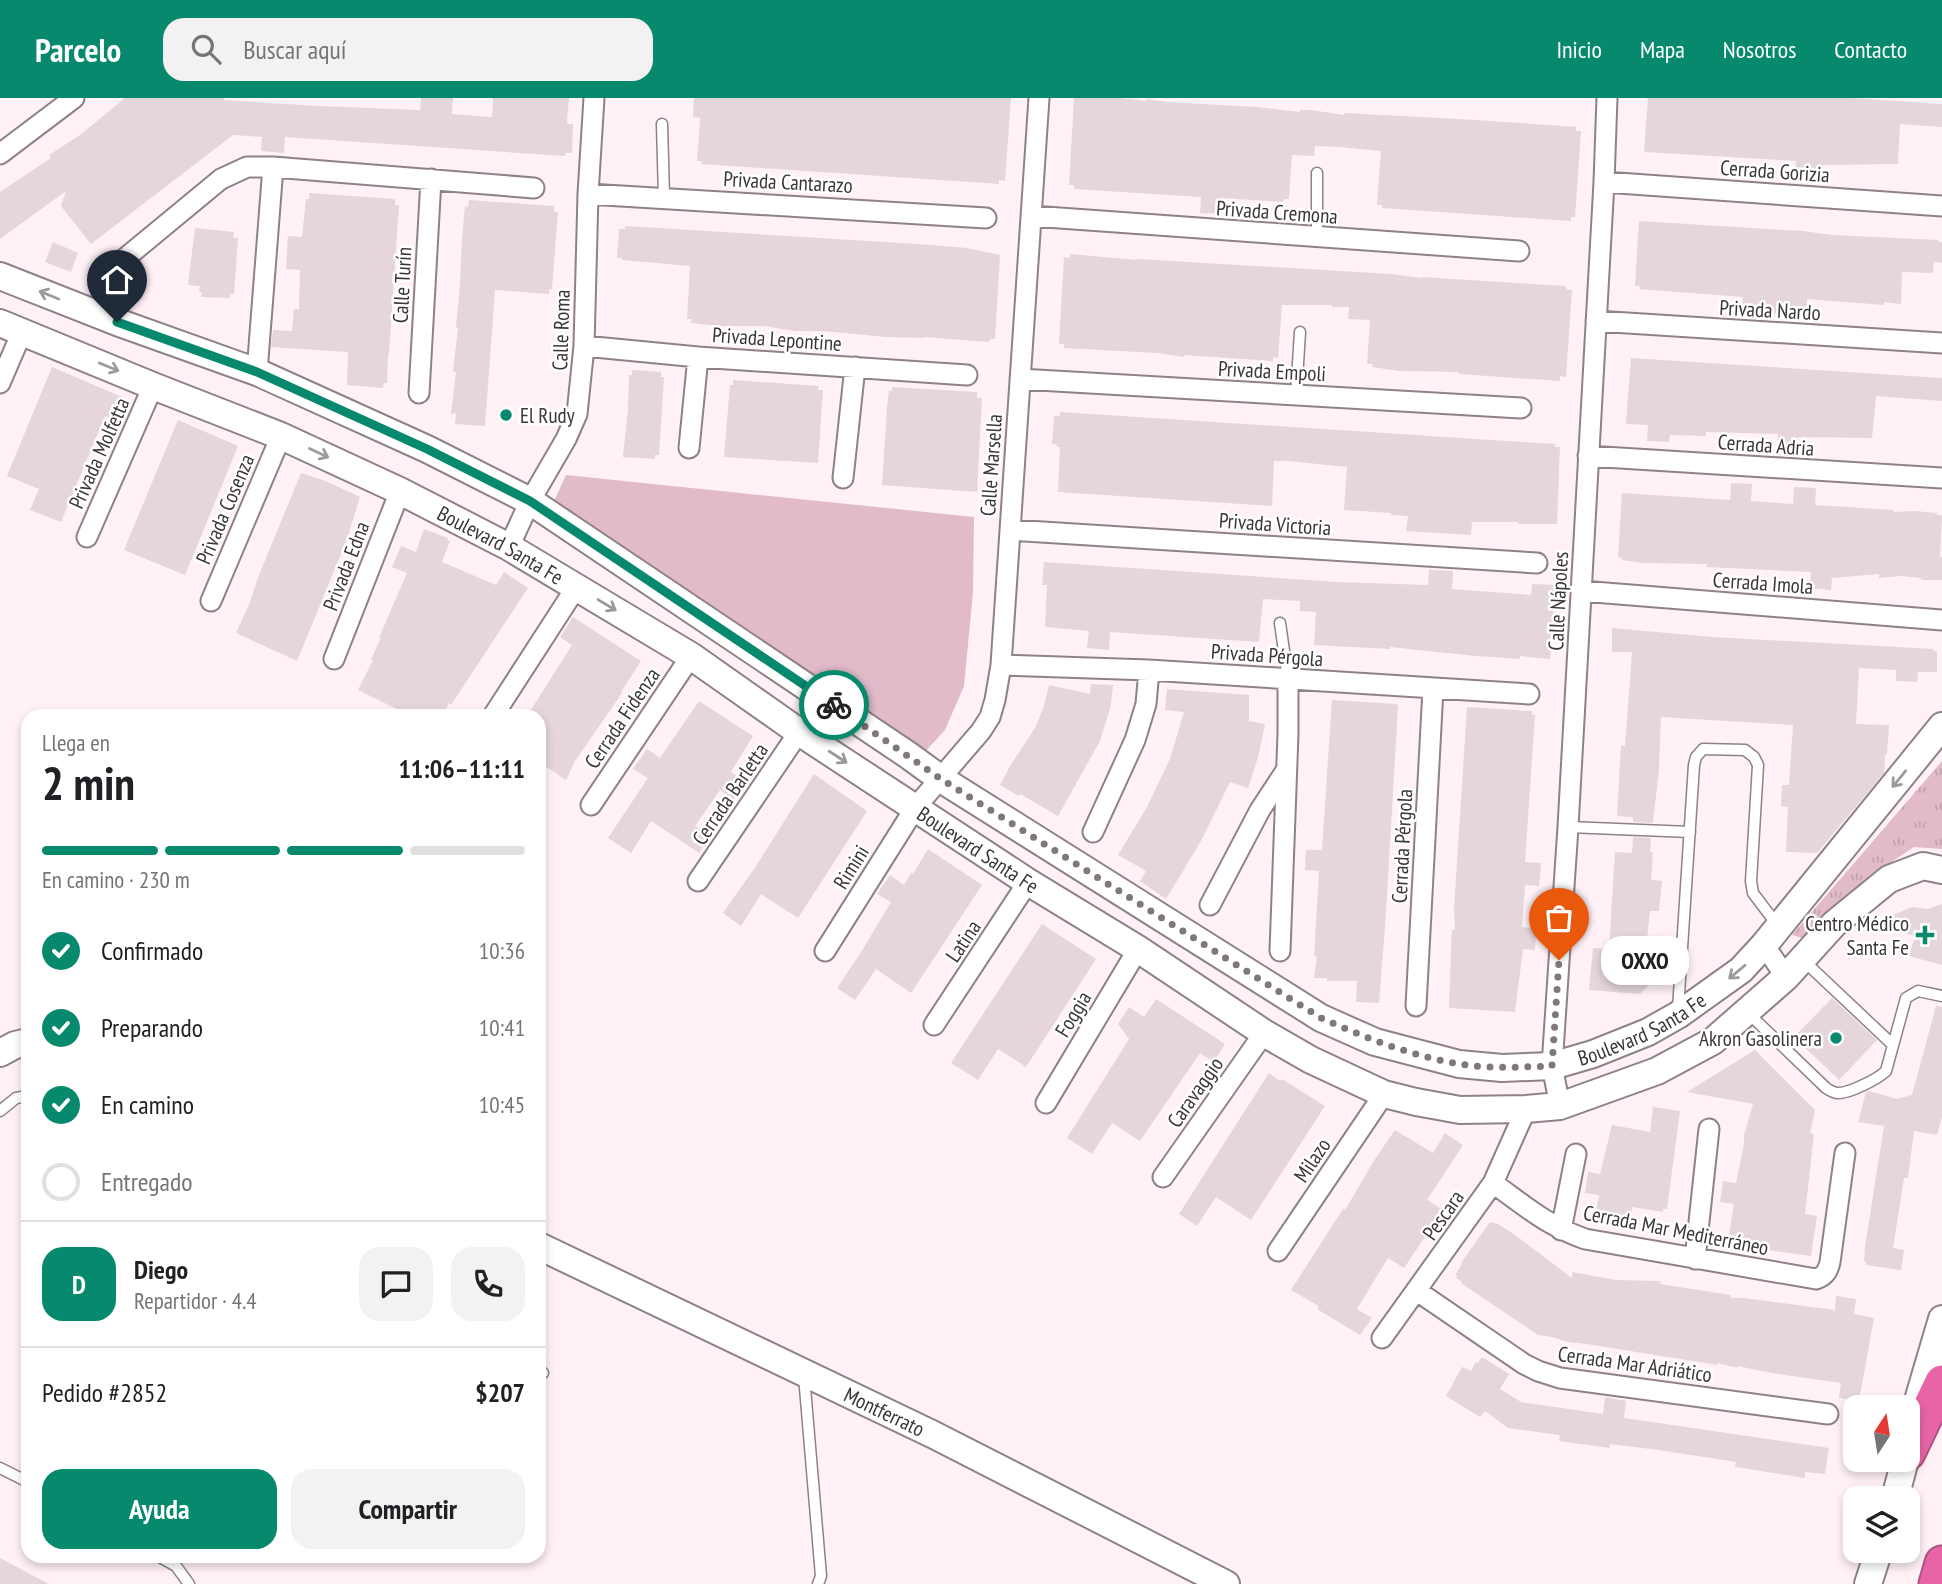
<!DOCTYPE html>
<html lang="es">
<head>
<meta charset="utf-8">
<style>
  :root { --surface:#fff; --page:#f2f2f2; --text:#202124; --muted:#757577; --line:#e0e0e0; --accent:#07896d }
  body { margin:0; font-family:"PT Sans Narrow",sans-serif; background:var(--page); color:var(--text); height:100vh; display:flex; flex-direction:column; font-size:26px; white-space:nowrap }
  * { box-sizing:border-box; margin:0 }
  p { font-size:23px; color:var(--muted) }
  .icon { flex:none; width:38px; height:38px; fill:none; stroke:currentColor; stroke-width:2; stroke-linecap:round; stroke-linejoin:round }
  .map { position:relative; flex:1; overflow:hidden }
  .side { position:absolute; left:21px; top:611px; width:525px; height:854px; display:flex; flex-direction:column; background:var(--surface); border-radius:21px; box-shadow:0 4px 10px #0003 }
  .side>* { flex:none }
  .needle { width:46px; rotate:12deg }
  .buttons { position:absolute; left:1843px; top:1297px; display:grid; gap:14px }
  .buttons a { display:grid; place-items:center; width:77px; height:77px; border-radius:14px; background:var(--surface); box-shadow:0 4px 10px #0003; font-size:35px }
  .pin { position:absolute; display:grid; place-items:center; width:60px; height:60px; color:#fff; margin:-72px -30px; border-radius:50% 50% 50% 0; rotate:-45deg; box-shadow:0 0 7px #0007 }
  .pin .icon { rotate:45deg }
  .courier { position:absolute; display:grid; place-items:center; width:70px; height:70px; margin:-35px; border:5px solid #07896d; border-radius:50%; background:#fff; color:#222; box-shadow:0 2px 9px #0007 }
  .bubble { position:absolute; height:49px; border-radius:21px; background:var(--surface); box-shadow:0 4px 10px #0003; font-size:23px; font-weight:800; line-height:49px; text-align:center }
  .head em { font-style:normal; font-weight:800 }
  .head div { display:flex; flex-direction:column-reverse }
  .head { display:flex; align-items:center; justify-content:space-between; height:119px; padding:0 21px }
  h1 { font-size:46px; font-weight:800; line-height:52px }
  .bar { display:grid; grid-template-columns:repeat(4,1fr); gap:10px 7px; align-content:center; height:84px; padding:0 21px }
  .bar i { height:9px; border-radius:5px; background:var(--line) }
  .bar .selected { background:var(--accent) }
  .bar p { grid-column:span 4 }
  .line { display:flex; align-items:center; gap:18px; padding:0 21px; border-top:2px solid var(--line) }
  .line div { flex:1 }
  .round { display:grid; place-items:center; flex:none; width:74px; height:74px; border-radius:21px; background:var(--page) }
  ol { padding:0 21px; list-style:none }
  li { display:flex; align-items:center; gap:21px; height:77px }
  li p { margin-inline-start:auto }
  li .icon { padding:7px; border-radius:50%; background:var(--accent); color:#fff; stroke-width:4 }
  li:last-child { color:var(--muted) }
  li i { width:38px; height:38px; border:4px solid var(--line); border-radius:50% }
  .action { display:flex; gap:14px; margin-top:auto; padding:14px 21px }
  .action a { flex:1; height:80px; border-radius:21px; background:var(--accent); color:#fff; font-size:28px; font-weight:800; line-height:80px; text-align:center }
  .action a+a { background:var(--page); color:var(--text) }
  header { display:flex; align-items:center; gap:42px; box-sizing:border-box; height:98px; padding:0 35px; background:var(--accent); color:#fff }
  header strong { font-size:33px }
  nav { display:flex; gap:38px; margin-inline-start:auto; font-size:24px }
  .search { width:490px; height:63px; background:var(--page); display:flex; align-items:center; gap:18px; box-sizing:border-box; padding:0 24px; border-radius:21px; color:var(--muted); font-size:26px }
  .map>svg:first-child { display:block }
  .grass { fill:url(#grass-tufts) }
  .park { fill:#e2bbcb }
  .building { fill:#e4d6db }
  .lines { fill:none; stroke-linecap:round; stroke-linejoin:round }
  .lane-casing { stroke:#8f8287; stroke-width:13 }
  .street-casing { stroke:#8f8287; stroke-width:23 }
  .secondary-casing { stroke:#8f8287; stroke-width:30 }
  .highway-casing { stroke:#ab5480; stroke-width:37 }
  .lane { stroke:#fff; stroke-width:10 }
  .street { stroke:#fff; stroke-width:19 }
  .secondary { stroke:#fff; stroke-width:26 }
  .highway { stroke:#e764a6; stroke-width:33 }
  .oneway { stroke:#9e9a9c }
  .done { stroke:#80777b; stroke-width:7; stroke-dasharray:0 12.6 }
  .route { stroke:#07896d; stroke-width:9 }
  .poi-dot { fill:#07896d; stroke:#fff; stroke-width:2.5 }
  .labels { text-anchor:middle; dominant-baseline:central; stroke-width:5; stroke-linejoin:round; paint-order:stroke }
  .street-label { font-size:21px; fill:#3c3639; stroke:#fff }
  .poi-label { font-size:21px; fill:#3c3639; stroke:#fff; text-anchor:end }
</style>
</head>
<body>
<header>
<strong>Parcelo</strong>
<div class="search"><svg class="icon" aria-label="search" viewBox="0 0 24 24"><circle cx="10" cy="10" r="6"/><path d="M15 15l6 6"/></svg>Buscar aquí</div>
<nav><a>Inicio</a><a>Mapa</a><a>Nosotros</a><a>Contacto</a></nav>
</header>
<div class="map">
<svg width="1942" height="1486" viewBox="0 0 1942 1486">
  <defs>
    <pattern id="grass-tufts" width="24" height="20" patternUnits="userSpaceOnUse" patternTransform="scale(1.75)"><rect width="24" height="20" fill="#e2bbcb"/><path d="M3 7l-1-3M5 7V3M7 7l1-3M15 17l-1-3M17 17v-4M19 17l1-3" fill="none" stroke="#c3a1af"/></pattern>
  </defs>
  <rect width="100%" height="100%" fill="#fff1f6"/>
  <path class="grass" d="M1942,663V751L1914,749L1872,777L1802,840L1792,837Z"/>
  <path class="park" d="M566,377L974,419L973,494L964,588L945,632L924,655L550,412Z"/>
  <path class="building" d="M125,0H224V2L320,8L420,12L421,0H453L452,16L490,19H492L493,0H569L567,24L568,26H573L572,55H565V58L285,39L284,55L261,53L262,39L233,37L91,146L61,108L66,93L0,141V94L51,60L49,57L80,37Z
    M694,0H1011L1005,83L999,82V86L701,66L702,63H697L700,20L693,19Z
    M1074,0H1120L1146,3V1L1167,4L1256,9L1300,14V12H1311L1344,17V15L1476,22L1576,29V33H1581L1575,119H1571V123L1382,110V107H1377L1381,53L1340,49L1315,48L1314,58L1292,57L1289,101H1284L1283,104L1222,100V116L1200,115L1201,99L1074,91V87H1069Z
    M1648,0H1853L1942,6V29L1900,26L1898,66L1817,67L1816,81L1795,79L1796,63L1644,54Z
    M309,95L395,101V107H399L389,256H388L387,285H384L383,290L347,287L348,254L271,249L273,232L292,233L294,211H299L300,172L286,171L288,138L302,139L306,101H309Z
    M469,102L554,108V114H558L552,191H549V196L495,192L485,328L455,326L456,315L451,316L456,274L453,273L458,230L456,229L460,186L462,141L465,108L468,109Z
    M1639,123L1802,133L1833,137L1938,142V144H1942V165L1934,164L1933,175L1902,174L1901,206L1884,204V207L1807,201L1806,217L1742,214L1743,199L1639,191L1640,188H1635Z
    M625,128L918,146L967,150L1000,157L995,241H990L989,244L924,239L923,240L886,239L823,233H795L764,228H720L691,225L692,221H687L690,168L622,162V160H617L619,131H625Z
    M195,130L234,134L233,140H238L234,196H230V200L201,199L202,194H199L200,188L188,187Z
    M53,144L78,155L71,174L45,164Z
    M1070,156L1137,162V161L1391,176L1422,180V179L1566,188L1567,192H1572L1566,279L1560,278V283L1459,276V274L1400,273L1372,269L1373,266H1367L1370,222L1348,221L1349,209H1332V207H1282L1278,260L1273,259V263L1184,257V259L1157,255L1064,250V246H1059L1064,159L1070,160Z
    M1631,260L1942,280V303L1876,298L1872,340L1798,339L1797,352L1777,351L1778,336L1706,334V338L1670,337L1669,344L1647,343L1648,327L1626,326Z
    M52,269L129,302L121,325L105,318L61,424L30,412L39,391L7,378Z
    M632,272L661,274V279H664L659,357H655V361L623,359L628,310L629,277H632Z
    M733,282L819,288L818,292H823L818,365L724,359L730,287H733Z
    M892,289L977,294V300H982L977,394L882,387L887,309L889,293H892Z
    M1060,314L1555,346V349H1560L1557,426H1518V424H1472L1471,437L1406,433L1408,418L1391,417V415L1344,412L1347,369L1288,363H1274L1272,408L1058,394L1060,349H1057V346H1052L1054,318H1060Z
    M178,322L238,348L185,477L124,452Z
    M301,375L326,383L360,399L346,444L297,563L236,535L250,504L257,482Z
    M1731,385L1752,386L1751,403L1793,406L1794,389L1816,390L1815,407L1894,412V414L1915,413L1937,415V417H1942L1940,459H1942V482H1921V480L1901,478L1879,480V476L1832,480L1831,492L1810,490L1811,474L1707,469V466L1643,465L1622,462V460L1618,459L1622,395L1730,402Z
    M424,431L448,440L447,442L450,443L442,464L496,487L504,474L528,490L451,607L449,605L442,618H411L358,592L373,562L371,561L381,540H379L407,475L392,469L401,448L416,454Z
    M1044,464L1337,484L1428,487L1429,472L1453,473L1452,491L1531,497L1532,486L1555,487L1550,561L1520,558V561L1476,558L1390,549V551L1314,547L1316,514L1300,513V503L1263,501L1259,544L1110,534L1109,552L1087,550L1089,533L1045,529L1047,487H1042Z
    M573,519L641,563L621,594L622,595L575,663L566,682L539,664V618H527L572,547L560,539Z
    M1612,530L1713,539L1934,551V553H1937V574H1918L1917,584L1896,583V572L1859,570L1856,626L1889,627L1887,655L1885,658L1884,675L1817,755L1786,754L1788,709L1781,708L1782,687H1789L1793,627L1661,619L1659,671L1653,725L1633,724V719L1617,718L1621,648H1625L1632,554H1612Z
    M1091,586L1113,587L1111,607L1100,643L1058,718L1020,696L1019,698L1000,687L1010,668L1035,630L1044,608L1049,587L1090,596Z
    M1167,591L1249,597V623L1265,626L1258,659L1248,690L1230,684L1201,743L1166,801L1140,783L1146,773L1118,757L1147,709L1170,661L1184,614L1165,612Z
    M1332,602L1396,606L1398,608L1386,815L1379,905L1356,904L1357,883H1327V880H1314L1317,859L1314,858L1319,773L1305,772L1306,752H1322Z
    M699,603L753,638L731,674L745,684L734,701L720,692L695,728L710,738L699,755L651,723L631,755L608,740L648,680L633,671L647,651L660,660Z
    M1467,609L1532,613V617H1535L1525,764L1541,765L1539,788L1525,787L1522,829L1536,830L1535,852L1523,851L1515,914L1449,910L1451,852L1452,832H1455L1454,810Z
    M814,676L867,713L798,820L761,796L741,828L723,815L756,768Z
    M1633,739L1651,740L1650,754H1653L1651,782L1662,783L1659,813H1650L1646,851L1654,852L1652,884L1640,896L1589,892L1593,850L1609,851L1615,754L1632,755Z
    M928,751L982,787L911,895L876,871L855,902L837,890L863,851L891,804L877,796L890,777L904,787L911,775L913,776Z
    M1942,806V867L1909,858L1915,838L1903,835L1894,817L1912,809L1928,811Z
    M1042,826L1096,861L1026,969L998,951L978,982L951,965Z
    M1832,900L1877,942L1839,982L1794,939Z
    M1156,901L1225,946L1214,964L1200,955L1140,1043L1112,1025L1092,1056L1067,1040L1129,941L1118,926L1129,909L1144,919Z
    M1936,908L1942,909V1019L1937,1037L1914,1033L1908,1080H1904L1893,1150L1904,1152L1901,1172L1866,1167V1164L1864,1163L1865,1149L1884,1028L1858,1024L1866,994L1869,993L1897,1001L1912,997Z
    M1755,952L1815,1012L1810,1035L1814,1036L1805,1116L1817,1118L1811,1158L1731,1147L1732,1144L1730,1143L1731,1138H1729L1734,1106L1720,1104L1723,1083L1736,1085L1744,1046V1037L1753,1006L1687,994Z
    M1269,975L1280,983L1282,981L1325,1008L1251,1122L1216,1099L1197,1128L1179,1116Z
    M1653,1009L1680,1013L1667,1111H1663V1114L1632,1109L1630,1127L1598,1122L1599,1120L1595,1119L1599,1097L1585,1095L1588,1074L1600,1076L1612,1027L1650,1034Z
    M1395,1032L1433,1055L1445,1035L1463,1047L1427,1102L1443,1112L1404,1170L1388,1160L1357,1211L1372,1220L1360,1237L1317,1211L1319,1208L1291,1192L1343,1111L1345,1112L1375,1061Z
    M1490,1124L1498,1126L1515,1137L1572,1180V1174L1616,1182L1661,1183L1660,1186L1731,1197V1200H1744L1835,1212L1836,1198L1856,1201L1854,1216L1874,1220L1859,1303L1839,1300L1841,1285L1771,1275L1738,1268V1270L1718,1265V1267L1586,1246L1568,1244L1552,1239L1538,1237L1461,1185L1462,1184L1456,1180L1457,1178L1455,1177L1462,1166L1461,1165Z
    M1482,1259L1509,1276L1500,1291L1521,1304L1603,1316L1605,1299L1626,1303L1624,1320L1829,1350L1825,1376L1805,1374V1380L1735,1369L1736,1364L1659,1352L1610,1346V1350L1559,1343L1560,1337L1508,1330L1485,1313L1480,1319L1446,1298L1462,1269L1471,1273L1476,1264L1478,1265Z
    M0,1460L49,1486H0Z"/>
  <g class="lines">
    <defs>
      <path id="lane" d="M662,26L664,100
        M1317,75V139
        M1296,297L1300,234
        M1280,525L1288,581
        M1568,729L1690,734
        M1804,863L1893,947
        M1678,911L1694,667L1696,659L1703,651L1745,652L1754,659L1758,667L1751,783L1753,795L1778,828
        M1748,915L1826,990C1831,993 1831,994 1837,995C1848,996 1878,981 1886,973L1906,900L1918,893L1942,898
        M0,1013L16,1000L28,998
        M539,1272L543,1275
        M804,1278L821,1478L818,1486
        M0,1370L28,1384
        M158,1458L176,1468L189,1486"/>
      <path id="street" d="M0,56L74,0
        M1604,84L1942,108
        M588,96L986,120
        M1032,118L1519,153
        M112,171L221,81L247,69H273L534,90
        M1596,223L1942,245
        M584,248L698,259L967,277
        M257,274L273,69
        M1020,281L1521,310
        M0,285L22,234
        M419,295L431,81
        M689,350L698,259
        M1588,358L1942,380
        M843,380L855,269
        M1010,432L1537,465
        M87,439L153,288
        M509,449L530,403L566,341L577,316L584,248L588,96L594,0
        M1581,493L1942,522
        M211,503L281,338
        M334,561L400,393
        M1001,567L1149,572L1529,596
        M493,618L577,488
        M591,707L691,558
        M1093,734L1135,642L1146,606L1149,572
        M698,783L799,634
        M1210,807L1260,712L1285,674
        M1764,847L1786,879
        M825,853L915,710L981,633L990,619L995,602L1001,567L1039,0
        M1280,853L1288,636V581
        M1416,908L1433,591
        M934,927L1028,784
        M1046,1005L1138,851
        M1560,1008L1552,968L1568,729L1604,84L1607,0
        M1163,1079L1264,935
        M1493,1085C1525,1108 1546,1127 1585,1141L1816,1181C1825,1178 1828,1173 1830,1164L1845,1055
        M1561,1132L1576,1056
        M1278,1153L1384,996
        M1695,1161L1709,1031
        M1417,1193L1524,1266L1538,1273L1560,1280L1828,1316
        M1382,1240L1493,1085L1526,1011"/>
      <g id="secondary">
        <path id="s1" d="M0,178L117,224L257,274L427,351L530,403L908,657L941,681L1321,920L1375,944L1459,966L1502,970L1552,968L1593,956L1648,934L1678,917L1741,872L1764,847L1942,628"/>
        <path id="s2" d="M0,225L153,288L281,338L400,393L509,449L691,558L799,634L1028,784L1138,851L1264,935L1311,962L1384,996L1416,1004L1460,1012L1526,1011L1560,1008L1657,973L1713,943L1786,879L1834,826L1889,781L1923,768L1942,772"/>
        <path d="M0,955L15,947L28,944"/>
        <path id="s3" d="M539,1148L934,1337L1226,1486"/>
        <path d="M1914,1321L1919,1299L1942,1221"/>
        <path d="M1895,1400L1905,1362"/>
        <path d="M1868,1486L1879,1452"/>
      </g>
      <path id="highway" d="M1908,1355L1942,1284
        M1936,1486L1942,1465"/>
    </defs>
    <use href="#lane" class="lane-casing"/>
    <use href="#street" class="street-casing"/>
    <use href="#secondary" class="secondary-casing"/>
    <use href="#highway" class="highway-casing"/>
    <use href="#lane" class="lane"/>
    <use href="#street" class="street"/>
    <use href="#secondary" class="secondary"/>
    <use href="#highway" class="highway"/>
  </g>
  <defs><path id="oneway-shaft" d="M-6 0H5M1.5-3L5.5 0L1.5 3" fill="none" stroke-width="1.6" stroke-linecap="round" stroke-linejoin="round" transform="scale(1.75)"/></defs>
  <g class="oneway">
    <use href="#oneway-shaft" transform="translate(49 197) rotate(-158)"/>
    <use href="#oneway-shaft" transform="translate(109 269) rotate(22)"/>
    <use href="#oneway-shaft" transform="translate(319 355) rotate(25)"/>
    <use href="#oneway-shaft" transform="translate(607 507) rotate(31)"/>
    <use href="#oneway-shaft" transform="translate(838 659) rotate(33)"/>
    <use href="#oneway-shaft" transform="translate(1899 681) rotate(129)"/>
    <use href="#oneway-shaft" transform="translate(1737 874) rotate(140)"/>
  </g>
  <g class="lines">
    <path class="done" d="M834,607L941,681L1321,920C1366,940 1411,958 1460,966C1490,971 1521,969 1552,968L1559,862"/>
    <path class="route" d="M117,224L257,274L427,351L530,403L834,607"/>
  </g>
  <g class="poi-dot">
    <circle cx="506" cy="317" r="7"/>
    <path d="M1921.5 826.5h7v7h7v7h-7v7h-7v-7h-7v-7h7z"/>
    <circle cx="1836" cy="940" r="7"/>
  </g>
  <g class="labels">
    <g class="street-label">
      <text transform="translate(1775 73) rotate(4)">Cerrada Gorizia</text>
      <text transform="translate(788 84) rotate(3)">Privada Cantarazo</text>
      <text transform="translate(1277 114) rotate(4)">Privada Cremona</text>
      <text transform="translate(402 187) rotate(-87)">Calle Turín</text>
      <text transform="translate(1770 212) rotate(3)">Privada Nardo</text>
      <text transform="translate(561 232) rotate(-88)">Calle Roma</text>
      <text transform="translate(777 241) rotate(4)">Privada Lepontine</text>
      <text transform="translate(1272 273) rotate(3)">Privada Empoli</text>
      <text transform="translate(1766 347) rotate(4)">Cerrada Adria</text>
      <text transform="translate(99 355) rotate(-66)">Privada Molfetta</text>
      <text transform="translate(991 367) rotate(-86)">Calle Marsella</text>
      <text transform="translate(225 411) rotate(-67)">Privada Cosenza</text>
      <text transform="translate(1275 426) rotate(4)">Privada Victoria</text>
      <text stroke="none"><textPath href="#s2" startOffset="548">Boulevard Santa Fe</textPath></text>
      <text transform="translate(346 468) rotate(-69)">Privada Edna</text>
      <text transform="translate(1763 485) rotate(4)">Cerrada Imola</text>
      <text transform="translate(1558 503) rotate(-87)">Calle Nápoles</text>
      <text transform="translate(1267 557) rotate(4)">Privada Pérgola</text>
      <text transform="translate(622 620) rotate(-56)">Cerrada Fidenza</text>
      <text transform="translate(730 696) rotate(-56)">Cerrada Barletta</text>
      <text transform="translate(1402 748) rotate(-87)">Cerrada Pérgola</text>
      <text stroke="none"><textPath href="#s2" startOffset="1115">Boulevard Santa Fe</textPath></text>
      <text transform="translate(851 769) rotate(-58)">Rimini</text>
      <text transform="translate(963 843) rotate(-56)">Latina</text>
      <text transform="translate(1073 916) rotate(-59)">Foggia</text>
      <text stroke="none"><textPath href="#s1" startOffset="1858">Boulevard Santa Fe</textPath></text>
      <text transform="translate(1195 994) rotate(-55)">Caravaggio</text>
      <text transform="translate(1312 1062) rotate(-56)">Milazo</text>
      <text transform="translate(1443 1117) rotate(-55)">Pescara</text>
      <text transform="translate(1676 1132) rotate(11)">Cerrada Mar Mediterráneo</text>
      <text transform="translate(1635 1266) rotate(8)">Cerrada Mar Adriático</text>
      <text stroke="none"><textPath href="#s3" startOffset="383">Montferrato</textPath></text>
    </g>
    <g class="poi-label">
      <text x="520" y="317" text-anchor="start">El Rudy</text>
      <text x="1909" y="825">Centro Médico<tspan x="1909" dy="24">Santa Fe</tspan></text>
      <text x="1822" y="940">Akron Gasolinera</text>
    </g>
  </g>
</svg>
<div class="buttons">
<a><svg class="needle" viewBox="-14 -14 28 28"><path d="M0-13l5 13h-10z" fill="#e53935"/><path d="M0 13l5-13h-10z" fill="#757577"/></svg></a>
<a><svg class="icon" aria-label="layers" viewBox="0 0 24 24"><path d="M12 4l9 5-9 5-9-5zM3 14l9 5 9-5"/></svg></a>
</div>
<div class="pin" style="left:1559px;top:862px;background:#ea580c"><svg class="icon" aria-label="bag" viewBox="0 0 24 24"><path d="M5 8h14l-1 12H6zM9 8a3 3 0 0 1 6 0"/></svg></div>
<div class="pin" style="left:117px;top:224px;background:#1f2937"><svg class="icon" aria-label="home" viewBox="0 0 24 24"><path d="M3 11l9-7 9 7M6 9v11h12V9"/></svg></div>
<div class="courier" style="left:834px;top:607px"><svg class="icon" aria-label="bike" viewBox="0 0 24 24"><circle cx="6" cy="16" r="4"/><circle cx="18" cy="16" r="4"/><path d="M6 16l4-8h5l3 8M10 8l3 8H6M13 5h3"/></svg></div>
<div class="bubble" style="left:1601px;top:838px;width:88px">OXXO</div>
<section class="side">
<div class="head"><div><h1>2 min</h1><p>Llega en</p></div><em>11:06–11:11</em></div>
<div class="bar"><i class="selected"></i><i class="selected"></i><i class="selected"></i><i></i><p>En camino · 230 m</p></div>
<ol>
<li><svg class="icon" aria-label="check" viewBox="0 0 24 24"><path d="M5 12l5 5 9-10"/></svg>Confirmado<p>10:36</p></li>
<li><svg class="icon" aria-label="check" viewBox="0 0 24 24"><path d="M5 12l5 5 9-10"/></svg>Preparando<p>10:41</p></li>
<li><svg class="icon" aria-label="check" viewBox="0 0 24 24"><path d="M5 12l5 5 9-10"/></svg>En camino<p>10:45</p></li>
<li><i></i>Entregado</li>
</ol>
<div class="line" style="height:126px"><b class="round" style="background:var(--accent);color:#fff">D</b><div><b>Diego</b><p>Repartidor · 4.4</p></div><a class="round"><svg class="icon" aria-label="chat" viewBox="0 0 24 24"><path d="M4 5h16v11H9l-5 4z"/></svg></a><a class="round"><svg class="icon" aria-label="phone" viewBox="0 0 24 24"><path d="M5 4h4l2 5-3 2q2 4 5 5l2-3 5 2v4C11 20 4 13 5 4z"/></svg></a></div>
<div class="line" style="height:91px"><div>Pedido #2852</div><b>$207</b></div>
<div class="action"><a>Ayuda</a><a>Compartir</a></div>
</section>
</div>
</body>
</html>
